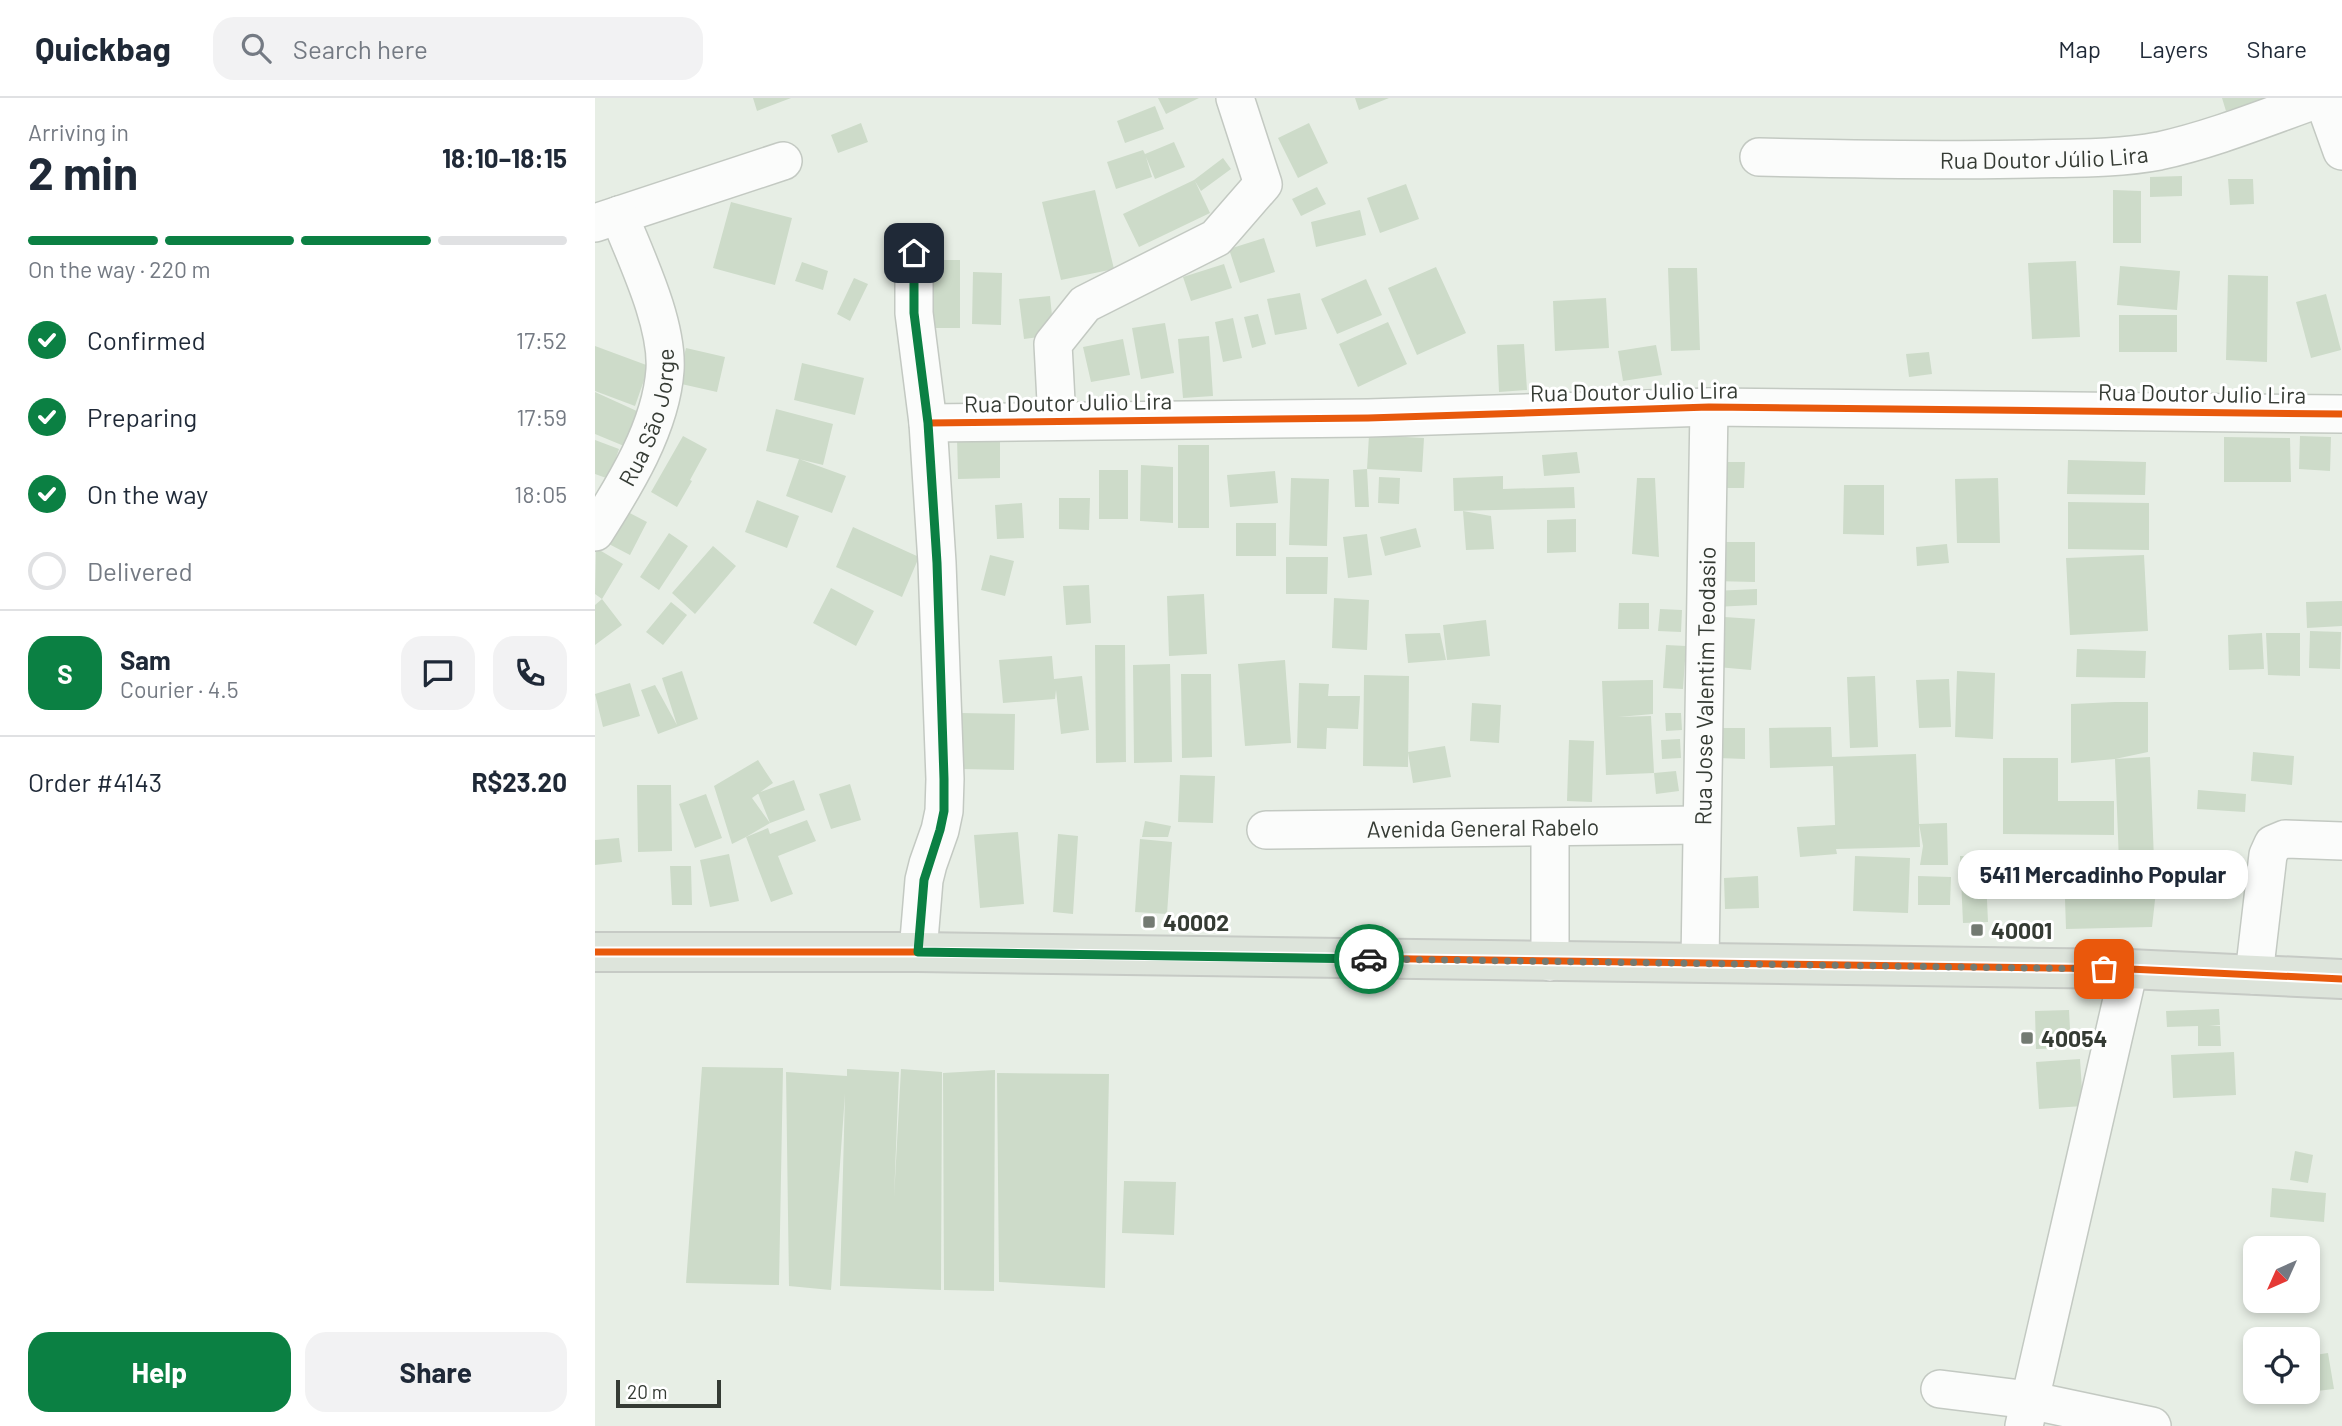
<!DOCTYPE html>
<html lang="en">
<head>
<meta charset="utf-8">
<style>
  :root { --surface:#fff; --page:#f2f2f3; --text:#1f2937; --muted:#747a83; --line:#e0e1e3; --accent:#0b8043 }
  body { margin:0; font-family:Barlow,sans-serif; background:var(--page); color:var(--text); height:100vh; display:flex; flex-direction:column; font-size:26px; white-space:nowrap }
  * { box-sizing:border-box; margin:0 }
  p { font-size:23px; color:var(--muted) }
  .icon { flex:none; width:38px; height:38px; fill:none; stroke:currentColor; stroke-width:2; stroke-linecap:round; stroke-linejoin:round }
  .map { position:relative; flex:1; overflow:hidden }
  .side { display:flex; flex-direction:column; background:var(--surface); width:595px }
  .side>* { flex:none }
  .needle { width:46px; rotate:225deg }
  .controls { position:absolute; left:1648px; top:1138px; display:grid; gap:14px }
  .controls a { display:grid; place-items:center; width:77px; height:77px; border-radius:14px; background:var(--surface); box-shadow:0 4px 10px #0003; font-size:35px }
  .scale { position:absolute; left:21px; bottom:18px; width:105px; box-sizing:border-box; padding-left:7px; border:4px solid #353b34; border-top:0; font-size:19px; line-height:24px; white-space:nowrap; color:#353b34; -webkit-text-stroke:5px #fff; paint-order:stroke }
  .pin { position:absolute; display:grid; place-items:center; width:60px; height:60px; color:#fff; margin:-30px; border-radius:14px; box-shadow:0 4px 10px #0006 }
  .courier { position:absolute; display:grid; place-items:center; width:70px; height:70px; margin:-35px; border:5px solid #0b8043; border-radius:50%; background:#fff; color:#222; box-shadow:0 2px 9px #0007 }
  .bubble { position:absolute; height:49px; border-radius:21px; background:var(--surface); box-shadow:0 4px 10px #0003; font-size:23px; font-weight:700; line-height:49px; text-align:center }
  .headline em { font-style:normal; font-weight:700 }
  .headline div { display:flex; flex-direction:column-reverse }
  .headline { display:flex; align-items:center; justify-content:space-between; height:119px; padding:0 28px }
  h1 { font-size:46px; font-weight:700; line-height:52px }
  .bar { display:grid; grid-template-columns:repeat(4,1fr); gap:10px 7px; align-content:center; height:84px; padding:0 28px }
  .bar i { height:9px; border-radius:5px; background:var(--line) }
  .bar .active { background:var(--accent) }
  .bar p { grid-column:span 4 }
  .line { display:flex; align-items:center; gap:18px; padding:0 28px; border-top:2px solid var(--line) }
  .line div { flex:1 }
  .round { display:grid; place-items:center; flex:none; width:74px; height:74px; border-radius:21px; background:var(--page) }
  ol { padding:0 28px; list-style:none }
  li { display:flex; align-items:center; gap:21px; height:77px }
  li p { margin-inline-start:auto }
  li .icon { padding:7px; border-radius:50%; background:var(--accent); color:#fff; stroke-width:4 }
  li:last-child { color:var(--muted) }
  li i { width:38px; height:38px; border:4px solid var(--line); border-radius:50% }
  .cta { display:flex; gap:14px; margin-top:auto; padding:14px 28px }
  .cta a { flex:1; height:80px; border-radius:21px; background:var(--accent); color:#fff; font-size:28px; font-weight:700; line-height:80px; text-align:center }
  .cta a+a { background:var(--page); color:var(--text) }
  header { display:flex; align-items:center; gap:42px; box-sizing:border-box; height:98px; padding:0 35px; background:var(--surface); border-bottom:2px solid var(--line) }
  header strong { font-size:33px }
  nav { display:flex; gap:38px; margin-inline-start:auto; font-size:24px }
  .search { width:490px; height:63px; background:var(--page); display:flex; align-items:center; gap:18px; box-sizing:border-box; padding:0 24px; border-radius:21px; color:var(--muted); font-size:26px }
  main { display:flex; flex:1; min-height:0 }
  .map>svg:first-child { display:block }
  .building { fill:#cddbc9 }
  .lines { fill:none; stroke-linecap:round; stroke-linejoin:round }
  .minor-casing { stroke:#c3c9c2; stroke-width:40 }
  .major-casing { stroke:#c6cac5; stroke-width:42 }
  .minor { stroke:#fbfcfb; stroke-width:37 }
  .major { stroke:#dde4db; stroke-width:38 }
  .cycleway-casing { stroke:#fff; stroke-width:11 }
  .cycleway { stroke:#e8590c; stroke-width:7 }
  .done { stroke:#737a72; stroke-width:7; stroke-dasharray:0 12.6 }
  .route { stroke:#0b8043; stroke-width:9 }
  .poi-dot { fill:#737a72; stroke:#fff; stroke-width:2.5 }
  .labels { text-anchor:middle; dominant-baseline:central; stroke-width:6; stroke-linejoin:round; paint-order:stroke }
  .street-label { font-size:23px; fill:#353b34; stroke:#fff }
  .poi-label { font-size:23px; font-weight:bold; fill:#353b34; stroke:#fff; text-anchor:start }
</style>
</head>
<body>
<header>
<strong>Quickbag</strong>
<div class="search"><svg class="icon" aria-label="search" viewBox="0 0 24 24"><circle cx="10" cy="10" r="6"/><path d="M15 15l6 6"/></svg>Search here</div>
<nav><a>Map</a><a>Layers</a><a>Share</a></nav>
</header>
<main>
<section class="side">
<div class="headline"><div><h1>2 min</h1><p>Arriving in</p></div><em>18:10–18:15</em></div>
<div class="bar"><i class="active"></i><i class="active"></i><i class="active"></i><i></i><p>On the way · 220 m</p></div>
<ol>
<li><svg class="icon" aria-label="check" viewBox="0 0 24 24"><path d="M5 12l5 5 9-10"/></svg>Confirmed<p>17:52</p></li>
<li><svg class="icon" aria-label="check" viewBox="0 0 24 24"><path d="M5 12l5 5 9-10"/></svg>Preparing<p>17:59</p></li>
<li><svg class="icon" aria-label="check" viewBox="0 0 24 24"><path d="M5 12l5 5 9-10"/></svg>On the way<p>18:05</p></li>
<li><i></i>Delivered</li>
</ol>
<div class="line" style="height:126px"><b class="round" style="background:var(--accent);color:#fff">S</b><div><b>Sam</b><p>Courier · 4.5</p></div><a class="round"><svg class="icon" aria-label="chat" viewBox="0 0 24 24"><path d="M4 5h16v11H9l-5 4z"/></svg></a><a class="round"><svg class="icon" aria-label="phone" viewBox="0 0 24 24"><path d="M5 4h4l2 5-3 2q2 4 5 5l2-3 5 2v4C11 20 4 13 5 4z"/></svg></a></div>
<div class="line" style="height:91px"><div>Order #4143</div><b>R$23.20</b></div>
<div class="cta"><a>Help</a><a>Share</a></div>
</section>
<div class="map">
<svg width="1747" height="1328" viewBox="0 0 1747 1328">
  <rect width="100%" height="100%" fill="#e7eee5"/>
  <path class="building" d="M158,0H196L162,13Z
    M563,0H604L571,16Z
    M760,0H794L764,12Z
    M1627,0H1671V1L1631,13Z
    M560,8L569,31L530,45L522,23Z
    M266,25L273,44L243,55L236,37Z
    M714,25L733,65L703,80L683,40Z
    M579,44L590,69L560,81L551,59L557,79L521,91L512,64L548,52L550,56Z
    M628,60L636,71L606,93L600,83L615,115L544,149L528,116L599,82Z
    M1587,78V98L1555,99V79Z
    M1633,81H1658L1659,106L1635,107Z
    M811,86L824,121L785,135L772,100Z
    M722,89L731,106L706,118L697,101Z
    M500,92L519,171L466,182L447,104Z
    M1518,92L1546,93V145H1518Z
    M136,104L197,120L180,187L118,170Z
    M765,112L771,137L721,149L716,124Z
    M669,140L680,174L645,185L634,151Z
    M328,162H365V230H327Z
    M1481,163L1485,239L1437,241L1433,165Z
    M207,164L233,173L228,192L200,183Z
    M629,166L637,190L596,203L588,179Z
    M1525,168L1585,173L1582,212L1522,207Z
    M841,169L871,235L822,257L793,190Z
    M1073,170H1102L1105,252L1076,253Z
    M378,174L407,175L406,227L377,226Z
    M1633,177L1673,178L1672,264L1631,262Z
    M259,180L273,186L255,223L242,216Z
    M771,181L787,217L742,236L726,201Z
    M705,195L712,231L680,237L672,201Z
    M1731,196L1746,252L1716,260L1701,204Z
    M455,198L459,237L429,241L424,201Z
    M1011,200L1014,250L960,253L958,203Z
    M663,216L671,246L657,250L649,219Z
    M1524,217H1582V254H1524Z
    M638,220L647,260L628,264L620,224Z
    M793,224L812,266L763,289L744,246Z
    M570,225L579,275L546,281L537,230Z
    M614,238L618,298L588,300L583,241Z
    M528,241L535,277L496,284L488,249Z
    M929,246L932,292L904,294L902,247Z
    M1061,247L1067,277L1028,283L1023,253Z
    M0,248L54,268L40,308L0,293Z
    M91,250L130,259L122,294L82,285Z
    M1334,254L1337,276L1314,279L1311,256Z
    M207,265L269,280L260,317L199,302Z
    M0,294L44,314L29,348L0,336Z
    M181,311L238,326L228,367L171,353Z
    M774,337L829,340L827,374L772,371Z
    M88,338L112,351L95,382L97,383L82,409L56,394Z
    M1705,338L1736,339L1735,373L1704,371Z
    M1629,339L1695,340L1696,384H1629Z
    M362,340H405V380L363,381Z
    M0,342L24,351L14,381L0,376Z
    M583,347H614V430H583Z
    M982,354L985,375L949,378L947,357Z
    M204,361L251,378L237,415L191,398Z
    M1473,362L1551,364L1550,397L1472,396Z
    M1122,364H1150L1149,390H1122Z
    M546,367L578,369V425L545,423Z
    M772,371L774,409H760L758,372Z
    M504,372H533V421H504Z
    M680,373L683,405L635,409L632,377Z
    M908,378V391L979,389L980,410L859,413L858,380Z
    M784,379L805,380L804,406L783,405Z
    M696,380L734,381L732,448L694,447Z
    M1042,380H1060L1064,459L1037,456Z
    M1403,380L1405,445H1362L1360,381Z
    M1249,387H1289V437L1248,436Z
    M464,400H495L494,432L464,431Z
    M162,402L204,418L192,450L150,434Z
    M1473,404L1554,405V452L1473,451Z
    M427,405L429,440L402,441L400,407Z
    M29,412L52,424L35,457L12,445Z
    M868,413L896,418L899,451L871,452Z
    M981,421V454L952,455V422Z
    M641,425H681V458H641Z
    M258,429L324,459L307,499L241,469Z
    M821,430L826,449L790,458L785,439Z
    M74,435L93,448L64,492L45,479Z
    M772,436L777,477L753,480L748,439Z
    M1119,444H1160V484L1118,483Z
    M1352,446L1354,465L1322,468L1321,449Z
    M118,448L141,468L100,516L77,495Z
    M1,450L28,466L7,501L27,527L0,547V507L7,501L0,496Z
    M395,457L419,463L410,498L386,492Z
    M1549,457L1553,533L1475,537L1471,460Z
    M691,459H733L732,496H691Z
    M494,487L496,525L471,527L468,488Z
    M236,490L279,513L261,548L218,525Z
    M1162,491V507L1118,509V493Z
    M609,496L612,556L574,558L572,498Z
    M739,500L774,502L772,552L737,550Z
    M1747,503V528L1712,530L1711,504Z
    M76,504L92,517L68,547L51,534Z
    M1024,505H1054V531H1023Z
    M1065,511L1087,512L1086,534L1063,533Z
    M1114,518L1160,521L1156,572L1111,568Z
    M891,522L895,558L852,562L848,527Z
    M1715,533L1746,534L1745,571L1714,570Z
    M845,535L851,562L813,565L810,536Z
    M1667,535L1669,571L1634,572L1633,537Z
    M1671,535H1705V578L1673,577Z
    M500,547H530L531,664L501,665Z
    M1071,547L1091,548L1088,591L1068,590Z
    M1482,551L1551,553L1550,580L1481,579Z
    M457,558L459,581L487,578L494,632L466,636L461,592L460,601L408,605L404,562Z
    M690,562L696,645L650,648L643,566Z
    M575,566L577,664L539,665L538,567Z
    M87,573L103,621L63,636L46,592L60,587L82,627L67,580Z
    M1362,573L1400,575L1398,641L1360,639Z
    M586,576H616L617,659L587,660Z
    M769,577L814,578L813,669L768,668Z
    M1280,578L1283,649L1255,650L1252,579Z
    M1354,581L1356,629L1324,630L1321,582Z
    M1058,582V616L1023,619L1056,618L1059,675L1011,677L1007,583Z
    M35,585L45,618L8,629L0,596Z
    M704,585L734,586L733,598H765L763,631L732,630L731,651L702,650Z
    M1520,604H1553V654L1520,661L1476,665V606Z
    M877,605L906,607L904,645L875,643Z
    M365,615L420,616L419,672L365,671Z
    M1070,615H1086L1087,632L1071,633Z
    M1236,629L1237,659L1321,656L1325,749L1241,751L1242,756L1205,759L1202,729L1240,727L1238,668L1175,670L1174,630Z
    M1122,630H1150V661L1123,660Z
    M1085,641L1086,660L1067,661L1066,642Z
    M974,642L999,643L997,704L972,703Z
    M850,648L856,679L818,685L813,654Z
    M1658,654L1699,658L1697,687L1656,683Z
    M1555,659L1559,762L1527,764L1564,766L1557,829L1471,831L1469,771L1524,764L1520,661Z
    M1408,660H1463V703H1519V737L1408,736Z
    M163,662L178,685L157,700L175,725L151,739L173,730L175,736L212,722L221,743L183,758L198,796L176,804L151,739L137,746L119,688Z
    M1081,673L1084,693L1061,696L1059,675Z
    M585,677L620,678L618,725L583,724Z
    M199,682L210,712L175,725L163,695Z
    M255,686L266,722L236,731L224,696Z
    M42,687H76L77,753L43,754Z
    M1603,692L1651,696L1650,714L1602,711Z
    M111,696L127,740L100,750L84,706Z
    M550,723L576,728L573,739H547Z
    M1352,725L1353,767H1325L1328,748L1324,726Z
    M423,734L429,806L385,810L379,737Z
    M463,736L483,738L478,816L458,814Z
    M24,740L27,764L0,767V742Z
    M545,741L577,744L572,816L540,814Z
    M134,756L144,803L115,809L105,762Z
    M1260,758L1315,760L1313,815L1258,813Z
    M1365,758H1390L1393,824L1368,825Z
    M75,768H96L97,807H77Z
    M1163,778L1164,810L1130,811L1129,780Z
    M1323,778L1356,779L1355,807H1323Z
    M1624,911L1625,927L1614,928H1625L1626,948H1603V928L1572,929L1571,913Z
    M1474,912L1476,950L1441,951L1440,913Z
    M1639,954L1641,997L1578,1000L1576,957Z
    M1485,961L1488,1008L1444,1011L1441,964Z
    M107,969L188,970L184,1187L91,1185Z
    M252,971L304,974L299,1100L306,971L347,974L346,1192L245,1188L250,996L236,1192L194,1188L191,974L252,978Z
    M400,972L399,1193L349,1192L348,975Z
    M402,975L514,976L510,1190L404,1184Z
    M1700,1053L1718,1057L1713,1085L1695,1082Z
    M529,1083L581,1084L579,1137L527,1135Z
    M1677,1090L1731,1095L1729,1124L1675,1119Z
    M1733,1255L1739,1291L1713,1294V1258Z"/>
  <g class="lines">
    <defs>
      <g id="minor">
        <path d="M1728,0L1747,53"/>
        <path id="s1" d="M1164,59C1255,61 1346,63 1436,61C1478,60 1522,61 1564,53C1619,41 1672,19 1726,0"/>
        <path d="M0,125L188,63"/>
        <path d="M319,155V215L333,325L342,465L350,681L349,713L345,732L333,766L329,782L323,854"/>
        <path d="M462,323L458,246L490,206L621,140L668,86L640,0"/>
        <path d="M333,325L773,320L1114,309L1747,316"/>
        <path id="s2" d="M0,434C30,387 66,329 70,272C73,225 41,160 24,117"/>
        <path d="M955,730V864"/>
        <path id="s3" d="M671,732L1105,727"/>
        <path id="s4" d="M1105,864L1114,309"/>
        <path d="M1659,877L1673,757L1678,746L1690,741L1747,743"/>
        <path d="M1345,1291L1434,1302L1557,1328"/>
        <path d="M1429,1328L1534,871"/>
      </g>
      <path id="major" d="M0,854H323L1534,871L1747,881"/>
    </defs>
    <use href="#minor" class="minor-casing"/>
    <use href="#major" class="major-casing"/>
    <use href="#minor" class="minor"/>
    <use href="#major" class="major"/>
    <defs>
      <path id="cycleway" d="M333,325L773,320L1114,309L1747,316
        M0,854H323L1534,871L1747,881"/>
    </defs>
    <use href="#cycleway" class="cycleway-casing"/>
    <use href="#cycleway" class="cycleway"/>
  </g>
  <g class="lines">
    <path class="done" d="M774,861L1509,871"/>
    <path class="route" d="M319,155V215L333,325L342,465L349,681V713L345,732L329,782L323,854L774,861"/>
  </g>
  <g class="poi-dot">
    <rect x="547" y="817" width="14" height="14" rx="3.5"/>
    <rect x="1375" y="825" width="14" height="14" rx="3.5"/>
    <rect x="1425" y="933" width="14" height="14" rx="3.5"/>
  </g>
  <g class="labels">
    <g class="street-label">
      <text stroke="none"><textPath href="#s1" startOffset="285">Rua Doutor Júlio Lira</textPath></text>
      <text transform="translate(1039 293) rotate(-1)">Rua Doutor Julio Lira</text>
      <text transform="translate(1607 295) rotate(1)">Rua Doutor Julio Lira</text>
      <text transform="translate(473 304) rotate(-1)">Rua Doutor Julio Lira</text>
      <text stroke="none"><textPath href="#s2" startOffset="128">Rua São Jorge</textPath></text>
      <text stroke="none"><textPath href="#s4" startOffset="276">Rua Jose Valentim Teodasio</textPath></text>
      <text stroke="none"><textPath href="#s3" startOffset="217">Avenida General Rabelo</textPath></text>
    </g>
    <g class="poi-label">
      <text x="568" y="824">40002</text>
      <text x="1396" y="832">40001</text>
      <text x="1446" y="940">40054</text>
    </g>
  </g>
</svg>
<div class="controls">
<a><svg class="needle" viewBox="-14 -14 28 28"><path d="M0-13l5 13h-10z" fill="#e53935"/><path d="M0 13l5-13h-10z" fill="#747a83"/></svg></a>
<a><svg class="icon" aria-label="locate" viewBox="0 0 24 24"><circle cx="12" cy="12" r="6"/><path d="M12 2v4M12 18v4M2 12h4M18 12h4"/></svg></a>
</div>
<div class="scale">20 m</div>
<div class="pin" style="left:1509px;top:871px;background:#ea580c"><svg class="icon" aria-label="bag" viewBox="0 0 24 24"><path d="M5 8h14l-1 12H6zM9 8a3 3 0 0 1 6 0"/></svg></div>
<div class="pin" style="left:319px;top:155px;background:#1f2937"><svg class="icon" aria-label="home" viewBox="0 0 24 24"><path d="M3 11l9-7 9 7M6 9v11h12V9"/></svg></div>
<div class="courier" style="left:774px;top:861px"><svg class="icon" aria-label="car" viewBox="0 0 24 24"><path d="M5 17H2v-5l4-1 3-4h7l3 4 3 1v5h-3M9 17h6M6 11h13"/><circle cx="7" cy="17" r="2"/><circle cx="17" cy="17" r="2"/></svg></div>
<div class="bubble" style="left:1363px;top:752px;width:290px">5411 Mercadinho Popular</div>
</div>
</main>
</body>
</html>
